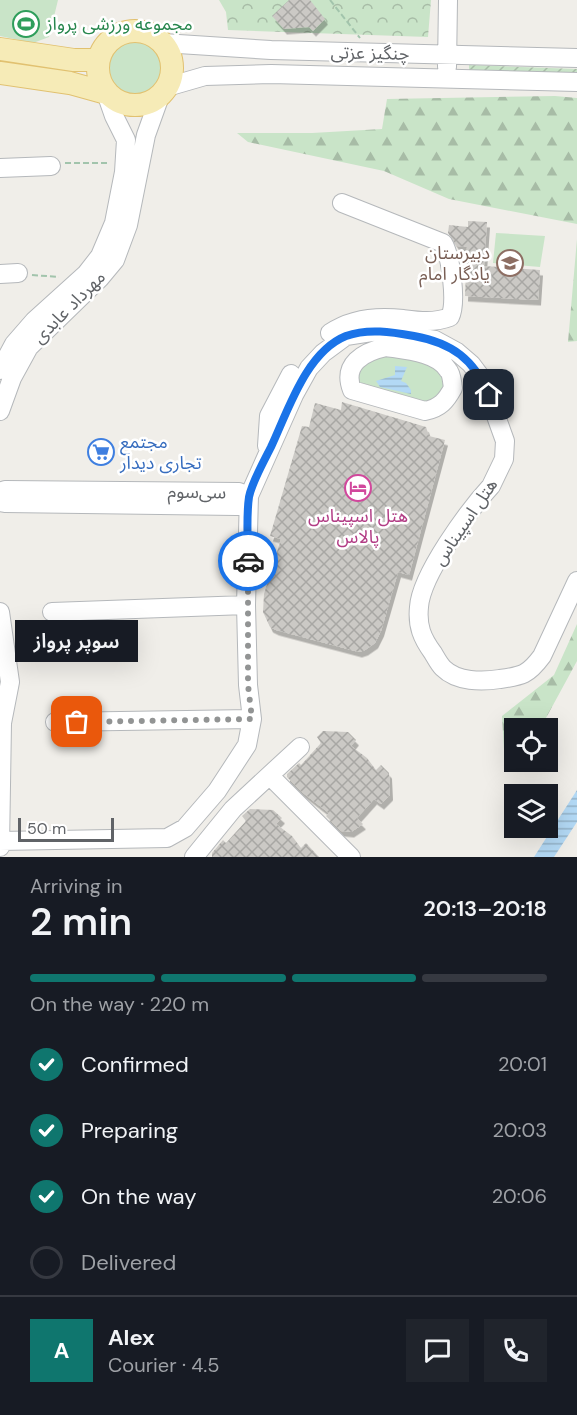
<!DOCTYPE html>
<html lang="en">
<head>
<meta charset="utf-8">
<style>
  :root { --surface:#171b24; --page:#20242c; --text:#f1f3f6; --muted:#9ea1a6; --line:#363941; --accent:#0f766e }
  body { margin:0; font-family:"DM Sans","Noto Sans Arabic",sans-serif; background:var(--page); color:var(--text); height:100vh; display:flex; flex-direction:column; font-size:22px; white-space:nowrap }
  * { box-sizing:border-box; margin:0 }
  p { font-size:20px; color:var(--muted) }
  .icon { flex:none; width:33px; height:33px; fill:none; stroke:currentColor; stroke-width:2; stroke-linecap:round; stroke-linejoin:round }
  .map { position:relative; height:857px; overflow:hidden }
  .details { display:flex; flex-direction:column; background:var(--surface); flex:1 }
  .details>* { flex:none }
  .buttons { position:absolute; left:504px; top:718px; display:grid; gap:12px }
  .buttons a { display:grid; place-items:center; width:54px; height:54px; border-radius:0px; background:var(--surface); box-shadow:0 6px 24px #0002; font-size:30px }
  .scale { position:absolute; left:18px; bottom:15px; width:96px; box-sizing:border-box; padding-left:6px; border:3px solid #606367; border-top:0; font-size:16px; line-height:21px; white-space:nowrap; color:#606367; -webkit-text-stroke:4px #fff; paint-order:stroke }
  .pin { position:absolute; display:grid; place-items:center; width:51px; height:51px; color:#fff; margin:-26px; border-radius:12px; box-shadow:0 3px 9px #0006 }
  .courier { position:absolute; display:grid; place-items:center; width:60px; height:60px; margin:-30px; border:4px solid #1a73e8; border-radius:50%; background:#fff; color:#222; box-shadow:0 2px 8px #0007 }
  .bubble { position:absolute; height:42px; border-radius:0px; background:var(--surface); box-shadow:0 6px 24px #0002; font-size:20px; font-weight:600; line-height:42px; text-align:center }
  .headline em { font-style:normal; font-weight:600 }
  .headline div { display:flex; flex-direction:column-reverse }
  .headline { display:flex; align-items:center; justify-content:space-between; height:102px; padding:0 30px }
  h1 { font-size:39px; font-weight:600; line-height:45px }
  .bar { display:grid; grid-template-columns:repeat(4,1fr); gap:9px 6px; align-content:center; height:72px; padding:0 30px }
  .bar i { height:8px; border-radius:4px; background:var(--line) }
  .bar .current { background:var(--accent) }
  .bar p { grid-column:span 4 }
  .line { display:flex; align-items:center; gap:15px; padding:0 30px; border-top:2px solid var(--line) }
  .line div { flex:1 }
  .round { display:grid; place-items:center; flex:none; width:63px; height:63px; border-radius:0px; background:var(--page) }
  ol { padding:0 30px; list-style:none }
  li { display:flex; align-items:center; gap:18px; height:66px }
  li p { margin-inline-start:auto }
  li .icon { padding:6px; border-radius:50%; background:var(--accent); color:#fff; stroke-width:4 }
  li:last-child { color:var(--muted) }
  li i { width:33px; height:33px; border:3px solid var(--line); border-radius:50% }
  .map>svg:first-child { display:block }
  .grass { fill:#c9e4c8 }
  .forest { fill:url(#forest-firs) }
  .park { fill:url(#park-crowns) }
  .garden { fill:url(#garden-furrows) }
  .water { fill:url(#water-rules) }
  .building { fill:url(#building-cross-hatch); filter:url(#shadow) }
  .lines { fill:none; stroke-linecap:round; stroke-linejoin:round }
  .minor-casing { stroke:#b5b8bb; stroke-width:20 }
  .major-casing { stroke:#e1c170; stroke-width:24 }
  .path { stroke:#a2c4ac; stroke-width:2; stroke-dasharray:6 3; stroke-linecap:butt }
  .minor { stroke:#fff; stroke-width:18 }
  .major { stroke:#f6ebb7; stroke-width:22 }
  .done { stroke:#929494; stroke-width:6; stroke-dasharray:0 10.8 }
  .route { stroke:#1a73e8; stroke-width:8 }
  .labels { text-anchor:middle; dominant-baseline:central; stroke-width:5; stroke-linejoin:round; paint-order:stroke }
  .leisure-label { font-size:18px; fill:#27864d; stroke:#fff; text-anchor:start }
  .street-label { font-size:18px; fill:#606367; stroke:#fff }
  .education-label { font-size:18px; fill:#785e54; stroke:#fff; text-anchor:end }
  .shop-label { font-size:18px; fill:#366cbe; stroke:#fff; text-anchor:start }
  .hotel-label { font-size:18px; fill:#b23c85; stroke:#fff }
</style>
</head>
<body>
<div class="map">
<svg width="577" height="857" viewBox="0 0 577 857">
  <defs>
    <pattern id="forest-firs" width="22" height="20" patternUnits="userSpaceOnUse" patternTransform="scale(1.5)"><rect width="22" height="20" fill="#c9e4c8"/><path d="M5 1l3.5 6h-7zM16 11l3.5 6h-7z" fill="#a7bca6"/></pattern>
    <pattern id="park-crowns" width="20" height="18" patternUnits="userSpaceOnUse" patternTransform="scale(1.5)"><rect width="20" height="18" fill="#c9e4c8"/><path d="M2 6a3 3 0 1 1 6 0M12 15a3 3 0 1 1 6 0" fill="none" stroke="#a7bca6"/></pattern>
    <pattern id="garden-furrows" width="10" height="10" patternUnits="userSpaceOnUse" patternTransform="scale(1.5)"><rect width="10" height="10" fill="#c9e4c8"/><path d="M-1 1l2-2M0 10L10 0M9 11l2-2" fill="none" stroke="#a7bca6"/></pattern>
    <pattern id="water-rules" width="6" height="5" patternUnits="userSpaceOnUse" patternTransform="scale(1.5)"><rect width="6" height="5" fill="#b3d9f5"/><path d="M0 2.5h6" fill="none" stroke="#95b4ca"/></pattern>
    <pattern id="building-cross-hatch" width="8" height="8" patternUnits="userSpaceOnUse" patternTransform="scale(1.5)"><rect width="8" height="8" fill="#cbc9c5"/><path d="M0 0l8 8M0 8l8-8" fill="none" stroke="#a8a7a4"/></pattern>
    <filter id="shadow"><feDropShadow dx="3" dy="5.5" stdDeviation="0" flood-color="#0004"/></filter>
  </defs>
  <rect width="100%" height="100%" fill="#f0eee9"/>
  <path class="grass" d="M0,0H58L49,37L33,43L0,36Z
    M103 68a30 30 0 1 1 60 0a30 30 0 1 1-60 0Z
    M496,233L545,236L540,267L493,263Z
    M383,354L425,361L444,372L446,391L434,399L416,404L358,386C356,363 364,361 383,354Z"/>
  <path class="forest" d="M555,96L577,98V224L449,199L384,171L248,142L237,133H312L382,129L387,99Z
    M577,239V341L568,342Z
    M577,624V661L540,729H514V746L504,750L502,716L554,675Z"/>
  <path class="park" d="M219,0H431L428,37L228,30L226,12Z"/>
  <path class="garden" d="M469,65L577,69V76L469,71Z"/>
  <path class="water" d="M395,366L407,367L401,381L406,383L411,390V394L380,387L376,381L395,375Z
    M577,790V822L554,857H534Z"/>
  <path class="building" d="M289,0H310L325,19L313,31L309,27L284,29L272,16Z
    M468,221L487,222L484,266L540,270L538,300L465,296L467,247L457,246L448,233L449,225L468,227Z
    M342,402L426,427L429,436L445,440L409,575L398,572L381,631L375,643L365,650L359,652L276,630L270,627L263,612L264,594L281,539L270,536L302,426L309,427L315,403L341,410Z
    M323,731L348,732L356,740L351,746L367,758L376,770L381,765L389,773L390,795L381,804L374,799L357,818L363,824L351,832L341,831L326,816L329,813L302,792L287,777V774L299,763L301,765L321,743L317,737Z
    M250,809L273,810L282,818L276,824L292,836L301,848L306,843L319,857H212V853L223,840L226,843L246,821L242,816Z"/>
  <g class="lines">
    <defs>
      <path id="minor" d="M163,43L271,50L577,58
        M447,67L448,0
        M167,87L205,76L271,74L577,82
        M0,168L51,166
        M0,274L18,273
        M330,333C352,318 377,316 403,319C419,321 434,323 450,317C457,303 451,256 443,243L342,203
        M386,347C405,350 437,352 448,370C452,374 452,383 453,388C446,401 440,408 425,411L352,390C342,364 363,352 386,347Z
        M0,370L14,344L34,321L86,274L100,256L114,223L124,172L126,140L114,116L106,93
        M0,411L12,378L29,347L100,278L115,260L128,225L146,135L160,96
        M267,446L269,416L291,374
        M0,492L5,490L239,492L249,496
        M0,502L5,503L237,506L249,496
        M0,612L10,682L2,723L0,847
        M52,612L246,605
        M55,722L252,719
        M270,776L351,857
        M0,841L167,838L185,828L217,791L247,745L252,719L248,685L246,605L249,496L294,395L309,368L323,353L346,336L378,331L435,340L457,352L471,364L483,380L505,441L504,459L491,486C469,510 421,575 419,607C417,626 422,638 433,653C436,658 439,664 443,668C457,682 482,682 500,679C522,676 528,675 542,656L577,581
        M194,857L233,809L300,747"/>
      <path id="major" d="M98 68a37 37 0 1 1 74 0a37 37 0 1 1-74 0Z
        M0,49L74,60H98
        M0,73L70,83L106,93"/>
    </defs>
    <use href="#minor" class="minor-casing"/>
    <use href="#major" class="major-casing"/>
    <path class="path" d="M330,0L360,38
      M65,163H110
      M32,275L59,277"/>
    <use href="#minor" class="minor"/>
    <use href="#major" class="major"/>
  </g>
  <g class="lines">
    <path class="done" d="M77,722L252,719L248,685V561"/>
    <path class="route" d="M248,561C248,541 246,517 249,497C252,482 264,461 271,447C288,411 306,352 346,336C368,328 392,332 414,336C452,343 474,359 489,395"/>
  </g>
  <defs>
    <symbol id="stadium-ring" viewBox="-11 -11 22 22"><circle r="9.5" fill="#fff" stroke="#2e9e5b" stroke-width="1.5"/><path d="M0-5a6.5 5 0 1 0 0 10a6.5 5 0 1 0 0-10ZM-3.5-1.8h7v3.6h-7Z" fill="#2e9e5b"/></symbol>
    <symbol id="school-ring" viewBox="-11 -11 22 22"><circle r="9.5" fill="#fff" stroke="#8d6e63" stroke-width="1.5"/><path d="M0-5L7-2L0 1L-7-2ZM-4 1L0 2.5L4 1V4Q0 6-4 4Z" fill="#8d6e63"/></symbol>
    <symbol id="supermarket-ring" viewBox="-11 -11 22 22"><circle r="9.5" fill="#fff" stroke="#3f7fe0" stroke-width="1.5"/><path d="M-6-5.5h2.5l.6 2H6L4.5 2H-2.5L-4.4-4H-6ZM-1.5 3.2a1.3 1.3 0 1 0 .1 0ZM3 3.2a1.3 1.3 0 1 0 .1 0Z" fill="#3f7fe0"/></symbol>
    <symbol id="hotel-ring" viewBox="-11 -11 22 22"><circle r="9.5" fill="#fff" stroke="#d1479c" stroke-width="1.5"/><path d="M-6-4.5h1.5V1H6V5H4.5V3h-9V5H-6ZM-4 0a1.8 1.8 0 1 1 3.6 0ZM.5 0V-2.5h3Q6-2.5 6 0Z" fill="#d1479c"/></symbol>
  </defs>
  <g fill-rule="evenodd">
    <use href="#stadium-ring" x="11" y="9" width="30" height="30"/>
    <use href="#school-ring" x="495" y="248" width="30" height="30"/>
    <use href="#supermarket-ring" x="86" y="437" width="30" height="30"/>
    <use href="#hotel-ring" x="343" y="473" width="30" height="30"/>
  </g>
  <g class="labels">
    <g class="leisure-label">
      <text x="46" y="24">مجموعه ورزشی پرواز</text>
    </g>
    <g class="street-label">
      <text transform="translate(370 53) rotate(1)">چنگیز عزتی</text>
      <text transform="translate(69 307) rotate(-45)">مهرداد عابدی</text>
      <text transform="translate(197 492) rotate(1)">سی‌سوم</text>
      <text transform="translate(465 522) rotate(-56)">هتل اسپیناس</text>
    </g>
    <g class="education-label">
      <text x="490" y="253">دبیرستان<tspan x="490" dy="21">یادگار امام</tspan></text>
    </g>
    <g class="shop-label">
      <text x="120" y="442">مجتمع<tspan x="120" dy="21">تجاری دیدار</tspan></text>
    </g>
    <g class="hotel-label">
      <text x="358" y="516">هتل اسپیناس<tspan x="358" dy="21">پالاس</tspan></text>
    </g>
  </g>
</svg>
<div class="buttons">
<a><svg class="icon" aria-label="locate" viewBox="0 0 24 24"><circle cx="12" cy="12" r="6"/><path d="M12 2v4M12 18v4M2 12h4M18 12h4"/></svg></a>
<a><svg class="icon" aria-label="layers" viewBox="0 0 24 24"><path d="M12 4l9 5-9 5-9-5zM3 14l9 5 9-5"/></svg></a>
</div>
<div class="scale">50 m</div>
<div class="pin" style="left:77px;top:722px;background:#ea580c"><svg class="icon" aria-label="bag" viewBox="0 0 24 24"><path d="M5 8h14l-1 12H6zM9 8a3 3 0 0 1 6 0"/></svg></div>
<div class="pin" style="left:489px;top:395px;background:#1f2937"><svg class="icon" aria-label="home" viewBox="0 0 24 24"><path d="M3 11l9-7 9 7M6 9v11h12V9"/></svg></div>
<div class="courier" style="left:248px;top:561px"><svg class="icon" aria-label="car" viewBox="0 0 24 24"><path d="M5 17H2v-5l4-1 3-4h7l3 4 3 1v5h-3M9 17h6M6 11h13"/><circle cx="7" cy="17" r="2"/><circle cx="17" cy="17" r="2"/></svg></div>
<div class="bubble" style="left:15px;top:620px;width:123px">سوپر پرواز</div>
</div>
<section class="details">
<div class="headline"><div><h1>2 min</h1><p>Arriving in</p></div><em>20:13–20:18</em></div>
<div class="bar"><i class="current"></i><i class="current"></i><i class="current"></i><i></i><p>On the way · 220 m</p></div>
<ol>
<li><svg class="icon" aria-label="check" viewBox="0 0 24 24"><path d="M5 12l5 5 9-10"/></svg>Confirmed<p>20:01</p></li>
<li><svg class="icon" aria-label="check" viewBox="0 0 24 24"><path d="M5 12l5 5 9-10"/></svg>Preparing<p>20:03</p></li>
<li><svg class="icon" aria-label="check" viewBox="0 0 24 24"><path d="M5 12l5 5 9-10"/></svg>On the way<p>20:06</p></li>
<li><i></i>Delivered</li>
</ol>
<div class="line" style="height:108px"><b class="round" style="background:var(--accent);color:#fff">A</b><div><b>Alex</b><p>Courier · 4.5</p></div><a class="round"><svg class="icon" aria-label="chat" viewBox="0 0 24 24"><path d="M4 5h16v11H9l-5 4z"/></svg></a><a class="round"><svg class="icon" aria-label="phone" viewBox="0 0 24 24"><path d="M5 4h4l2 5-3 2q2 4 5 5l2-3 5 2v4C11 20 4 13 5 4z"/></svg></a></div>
</section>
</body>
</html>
